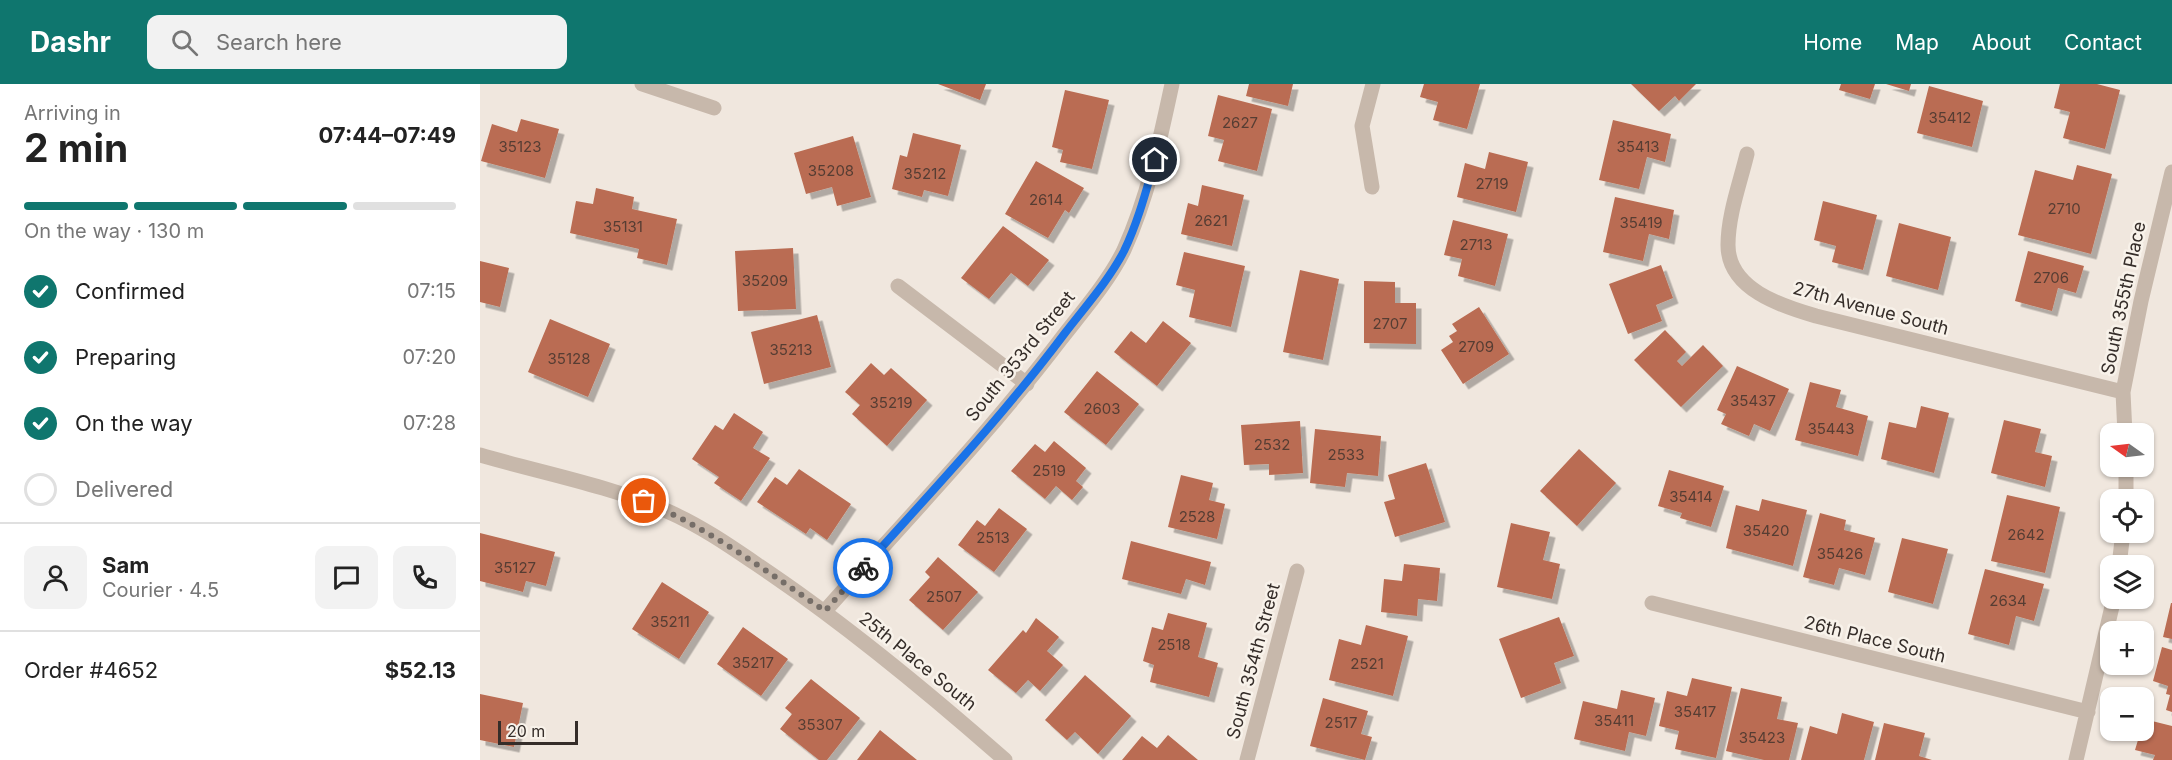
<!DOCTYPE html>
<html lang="en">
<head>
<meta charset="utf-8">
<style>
  :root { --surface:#fff; --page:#f2f2f2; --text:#222; --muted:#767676; --line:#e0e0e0; --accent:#0f766e }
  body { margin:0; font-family:Inter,sans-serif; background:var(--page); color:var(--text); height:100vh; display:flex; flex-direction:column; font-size:22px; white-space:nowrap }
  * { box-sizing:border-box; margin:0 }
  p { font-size:20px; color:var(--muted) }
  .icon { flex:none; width:33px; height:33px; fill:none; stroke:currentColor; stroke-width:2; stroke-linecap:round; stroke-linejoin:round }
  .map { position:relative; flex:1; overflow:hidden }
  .side { display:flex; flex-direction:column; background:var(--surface); width:480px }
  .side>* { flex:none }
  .needle { width:39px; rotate:284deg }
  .controls { position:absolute; left:1620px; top:339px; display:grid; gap:12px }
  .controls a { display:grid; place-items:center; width:54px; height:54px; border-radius:12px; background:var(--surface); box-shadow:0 2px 4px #0004; font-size:30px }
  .scale { position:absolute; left:18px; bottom:15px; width:80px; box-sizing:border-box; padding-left:6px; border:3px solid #352d29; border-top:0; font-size:16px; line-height:21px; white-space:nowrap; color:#352d29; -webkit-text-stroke:4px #f8f2ea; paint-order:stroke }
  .pin { position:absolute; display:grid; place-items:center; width:51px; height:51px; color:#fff; margin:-26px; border:3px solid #fff; border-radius:50%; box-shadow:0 2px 6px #0007 }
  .courier { position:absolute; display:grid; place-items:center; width:60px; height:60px; margin:-30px; border:4px solid #1a73e8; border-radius:50%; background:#fff; color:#222; box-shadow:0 2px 8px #0007 }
  .head em { font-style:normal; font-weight:700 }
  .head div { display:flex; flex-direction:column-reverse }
  .head { display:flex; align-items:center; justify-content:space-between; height:102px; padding:0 24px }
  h1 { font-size:39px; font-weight:700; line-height:45px }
  .bar { display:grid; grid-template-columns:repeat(4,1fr); gap:9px 6px; align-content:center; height:72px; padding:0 24px }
  .bar i { height:8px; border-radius:4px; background:var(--line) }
  .bar .current { background:var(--accent) }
  .bar p { grid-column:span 4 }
  .line { display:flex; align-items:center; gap:15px; padding:0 24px; border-top:2px solid var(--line) }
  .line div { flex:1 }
  .round { display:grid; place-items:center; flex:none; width:63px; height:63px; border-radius:12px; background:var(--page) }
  ol { padding:0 24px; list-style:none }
  li { display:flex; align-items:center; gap:18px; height:66px }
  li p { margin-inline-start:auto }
  li .icon { padding:6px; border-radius:50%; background:var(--accent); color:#fff; stroke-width:4 }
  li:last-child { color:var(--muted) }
  li i { width:33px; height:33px; border:3px solid var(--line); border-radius:50% }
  header { display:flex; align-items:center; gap:36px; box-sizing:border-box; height:84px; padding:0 30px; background:var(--accent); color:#fff }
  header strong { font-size:28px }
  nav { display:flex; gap:33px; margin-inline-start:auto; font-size:21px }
  .search { width:420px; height:54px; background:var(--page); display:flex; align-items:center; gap:15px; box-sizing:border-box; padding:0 21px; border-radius:12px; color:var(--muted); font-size:22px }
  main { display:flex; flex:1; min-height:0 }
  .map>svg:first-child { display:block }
  .building { fill:#ba6c52; filter:url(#shadow) }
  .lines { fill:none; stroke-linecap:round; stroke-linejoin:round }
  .minor { stroke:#c7b8ab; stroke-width:15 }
  .done { stroke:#766e68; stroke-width:6; stroke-dasharray:0 10.8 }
  .route { stroke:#1a73e8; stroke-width:8 }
  .labels { text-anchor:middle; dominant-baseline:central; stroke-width:5; stroke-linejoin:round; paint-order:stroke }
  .number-label { font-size:15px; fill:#563d33 }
  .street-label { font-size:18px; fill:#352d29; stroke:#f8f2ea }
</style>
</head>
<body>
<header>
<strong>Dashr</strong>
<div class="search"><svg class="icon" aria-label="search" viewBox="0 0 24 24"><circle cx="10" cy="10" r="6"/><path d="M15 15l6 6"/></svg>Search here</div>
<nav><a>Home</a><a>Map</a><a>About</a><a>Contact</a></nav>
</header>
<main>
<section class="side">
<div class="head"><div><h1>2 min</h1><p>Arriving in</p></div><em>07:44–07:49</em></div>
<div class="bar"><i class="current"></i><i class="current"></i><i class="current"></i><i></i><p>On the way · 130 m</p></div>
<ol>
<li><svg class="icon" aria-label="check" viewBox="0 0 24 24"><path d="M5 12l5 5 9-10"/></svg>Confirmed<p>07:15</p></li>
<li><svg class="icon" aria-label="check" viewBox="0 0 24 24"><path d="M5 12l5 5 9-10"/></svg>Preparing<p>07:20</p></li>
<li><svg class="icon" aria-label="check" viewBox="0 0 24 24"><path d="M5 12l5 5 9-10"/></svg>On the way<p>07:28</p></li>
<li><i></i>Delivered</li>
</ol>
<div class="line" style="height:108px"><a class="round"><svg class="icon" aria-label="person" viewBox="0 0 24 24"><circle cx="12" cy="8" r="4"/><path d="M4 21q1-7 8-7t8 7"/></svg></a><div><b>Sam</b><p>Courier · 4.5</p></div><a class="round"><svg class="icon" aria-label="chat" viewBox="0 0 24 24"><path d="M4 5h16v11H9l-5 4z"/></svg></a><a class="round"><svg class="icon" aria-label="phone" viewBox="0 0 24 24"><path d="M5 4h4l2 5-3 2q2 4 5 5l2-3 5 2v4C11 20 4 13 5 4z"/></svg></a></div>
<div class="line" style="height:78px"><div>Order #4652</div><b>$52.13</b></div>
</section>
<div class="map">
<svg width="1692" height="676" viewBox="0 0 1692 676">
  <defs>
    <filter id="shadow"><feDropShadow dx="5.5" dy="5.5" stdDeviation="0" flood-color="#0004"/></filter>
  </defs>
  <rect width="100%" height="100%" fill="#f0e7de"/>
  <path class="building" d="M458,0H506L500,16Z
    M769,0H813L808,22L766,12Z
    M944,0H1000L987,45L953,36L958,18L940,13Z
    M1151,0H1216L1199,17L1195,12L1179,27Z
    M1361,0H1395L1390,15L1359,6Z
    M1406,0H1431L1429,7Z
    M1580,0H1617L1640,6L1625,65L1583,54L1590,28L1574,24Z
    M1449,2L1503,17L1492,63L1437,49Z
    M585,6L629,16L612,85L580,78L583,66L572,63Z
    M738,11L792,25L777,87L738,77L744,56L728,52Z
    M41,35L79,45L65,94L1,77L12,40L37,48Z
    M1133,36L1191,50L1185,78L1167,73L1159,105L1119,96Z
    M433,49L481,61L468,112L444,106L442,113L412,105L420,71L427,73Z
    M373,52L391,113L357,122L352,103L326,110L314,69Z
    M1009,68L1048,78L1036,128L977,113L985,79L1005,85Z
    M556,77L604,104L589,129L585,126L568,154L525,130Z
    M1597,81L1632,90L1611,170L1538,151L1555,86L1593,96Z
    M722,101L764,111L752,162L701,150L708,119L718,122Z
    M116,104L154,113L152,125L197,135L187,181L157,174L159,165L90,149L96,117L113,120Z
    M1135,113L1194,126L1189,155L1169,150L1163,177L1123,168Z
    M1343,117L1397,131L1383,186L1352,178L1356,162L1334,156Z
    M973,136L1028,150L1015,202L978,192L982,175L964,171Z
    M1419,139L1471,153L1458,206L1406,192Z
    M523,142L569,176L548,202L531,189L509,215L481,194Z
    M313,164L316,225L258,227L255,167Z
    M1548,167L1604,182L1596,209L1578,204L1572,227L1535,217Z
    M704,168L765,182L751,243L709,233L715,206L696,201Z
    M0,177L29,184L20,223L0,218Z
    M1181,181L1193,214L1176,221L1182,237L1148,250L1129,200Z
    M820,186L859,195L843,276L803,268Z
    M884,197L915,198V219H936V260L884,259Z
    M999,223L1029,270L983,300L961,266L973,258L969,252L977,247L972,240Z
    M337,231L351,283L284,300L271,248Z
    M70,235L130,260L108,313L48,288Z
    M683,237L711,259L677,302L634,268L651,247L666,259Z
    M1185,246L1206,268L1197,277L1202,282L1223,261L1243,282L1201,323L1154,276Z
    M391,279L404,291L411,284L447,316L407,362L372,330L380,321L365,308Z
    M1257,282L1309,305L1290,347L1274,340L1269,352L1241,340L1246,330L1237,326Z
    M617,287L659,320L626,361L584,328Z
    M1330,298L1361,306L1356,323L1388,332L1378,372L1315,356Z
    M1441,322L1469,329L1454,389L1401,375L1409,338L1436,344Z
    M254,329L283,348L273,364L290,374L261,417L234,399L239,393L212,375L235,341L243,346Z
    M1524,336L1561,345L1555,368L1572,372L1565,403L1511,389Z
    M820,337L823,389L789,391V380L764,381L761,341Z
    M835,345L901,352L898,392L867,389L865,403L830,399Z
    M574,357L606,384L596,397L603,403L592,416L576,402L565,415L531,387L555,360L565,368Z
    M1099,365L1136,399L1097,442L1060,407Z
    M946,379L965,438L915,453L904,418L915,415L908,391Z
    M319,385L371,420L347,456L330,444L326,450L277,418L295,393L307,401Z
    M1189,386L1244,402L1231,443L1200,434L1202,429L1178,422Z
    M701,391L733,399L729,416L745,420L737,455L688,443Z
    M1527,411L1580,423L1565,489L1511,477Z
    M1282,415L1327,426L1313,482L1246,464L1256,421L1279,427Z
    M519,424L547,445L514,488L478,461L497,436L505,442Z
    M1340,429L1366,436L1364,446L1395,454L1385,491L1359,484L1354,501L1323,493Z
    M1031,439L1070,448L1063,476L1080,480L1072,515L1017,503Z
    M0,449L75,468L66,502L46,497L43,508L0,497Z
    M1422,454L1468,465L1453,520L1408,508Z
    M651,457L731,478L725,501L706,495L701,510L642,495Z
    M458,473L498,508L463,546L429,516L450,493L445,488Z
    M924,480L960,484L957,517L938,515L937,532L901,528L904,495L922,497Z
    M1505,485L1564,500L1554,537L1536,532L1529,561L1488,550Z
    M182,498L229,528L199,575L152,545Z
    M1691,519H1692V555L1683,553Z
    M688,529L727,539L718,573L738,579L729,613L670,598L674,581L663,577L672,543L683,546Z
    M1079,533L1094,572L1074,579L1081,599L1041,614L1019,555Z
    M556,534L579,553L567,567L583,581L560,607L548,596L536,609L508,586L543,546L546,549Z
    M886,541L928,552L913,612L849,596L859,555L881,561Z
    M263,543L308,575L281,612L237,580Z
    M1682,563L1692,566V628L1686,626L1690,611L1686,610L1688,602L1673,597Z
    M605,591L651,632L618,670L595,648L587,656L565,636Z
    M1212,594L1252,603L1236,674L1195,665L1199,647L1179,642L1187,607L1207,612Z
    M331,595L380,634L347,676H339L300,645L312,630L305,624Z
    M1261,604L1302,613L1297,635L1318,639L1309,676H1284L1246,667Z
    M1141,606L1175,614L1166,652L1149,648L1145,667L1094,655L1103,617L1137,625Z
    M0,610L43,619L34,663L0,656Z
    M843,614L888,627L881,650L892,653L885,676L830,662Z
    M1362,629L1394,638L1384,676H1321L1330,642L1357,650Z
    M1664,635L1692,642V676H1673L1675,671L1655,666L1661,646H1664Z
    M1404,639L1445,649L1439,672L1452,676H1395Z
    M400,646L437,676H377Z
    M688,651L718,676H642L662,652L677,664Z"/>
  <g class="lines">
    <path class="minor" d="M162,0L234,24
      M1267,70C1260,99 1248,131 1248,161C1248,205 1301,222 1336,232L1643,308
      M892,103L882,42L893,0
      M418,202L547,300
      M1645,350L1643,308L1661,217L1692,88
      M0,371C62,389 127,401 187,427C224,443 257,467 291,490C373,546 450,610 525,676
      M1646,416V382
      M1639,482L1643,448
      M1172,519L1608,628
      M345,527C425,437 508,351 581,255C602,228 629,197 644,166C668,113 680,56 692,0
      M767,676L817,487
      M1596,676L1634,514"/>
  </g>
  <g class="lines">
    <path class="done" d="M164,417C230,445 286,487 345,527L383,484"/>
    <path class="route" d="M383,484C452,407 523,332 585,249C605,223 629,196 644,167C658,138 666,107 675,76"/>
  </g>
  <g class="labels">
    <g class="number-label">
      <text x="1470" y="33">35412</text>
      <text x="760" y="38">2627</text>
      <text x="40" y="62">35123</text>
      <text x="1158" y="62">35413</text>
      <text x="351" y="86">35208</text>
      <text x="445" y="89">35212</text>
      <text x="1012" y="99">2719</text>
      <text x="566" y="115">2614</text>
      <text x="1584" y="124">2710</text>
      <text x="731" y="136">2621</text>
      <text x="1161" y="138">35419</text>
      <text x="143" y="142">35131</text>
      <text x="996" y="160">2713</text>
      <text x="1571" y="193">2706</text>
      <text x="285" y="196">35209</text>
      <text x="910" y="239">2707</text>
      <text x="996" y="262">2709</text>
      <text x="311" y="265">35213</text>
      <text x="89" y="274">35128</text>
      <text x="1273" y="316">35437</text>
      <text x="411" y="318">35219</text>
      <text x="622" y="324">2603</text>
      <text x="1351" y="344">35443</text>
      <text x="792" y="360">2532</text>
      <text x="866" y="370">2533</text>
      <text x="569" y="386">2519</text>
      <text x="1211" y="412">35414</text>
      <text x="717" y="432">2528</text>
      <text x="1286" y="446">35420</text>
      <text x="1546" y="450">2642</text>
      <text x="513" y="453">2513</text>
      <text x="1360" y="469">35426</text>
      <text x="35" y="483">35127</text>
      <text x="464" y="512">2507</text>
      <text x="1528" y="516">2634</text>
      <text x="190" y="537">35211</text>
      <text x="694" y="560">2518</text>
      <text x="273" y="578">35217</text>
      <text x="887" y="579">2521</text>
      <text x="1215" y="627">35417</text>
      <text x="1134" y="636">35411</text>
      <text x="861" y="638">2517</text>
      <text x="340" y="640">35307</text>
      <text x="1282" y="653">35423</text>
    </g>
    <g class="street-label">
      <text transform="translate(1643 214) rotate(-78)">South 355th Place</text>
      <text transform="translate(1391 224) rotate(15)">27th Avenue South</text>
      <text transform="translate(540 272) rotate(-51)">South 353rd Street</text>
      <text transform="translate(1395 555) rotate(14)">26th Place South</text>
      <text transform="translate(438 577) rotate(39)">25th Place South</text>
      <text transform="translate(773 577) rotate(-75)">South 354th Street</text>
    </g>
  </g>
</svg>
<div class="controls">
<a><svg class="needle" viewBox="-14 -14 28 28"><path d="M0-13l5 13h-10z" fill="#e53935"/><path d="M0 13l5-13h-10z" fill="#767676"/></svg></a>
<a><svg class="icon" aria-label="locate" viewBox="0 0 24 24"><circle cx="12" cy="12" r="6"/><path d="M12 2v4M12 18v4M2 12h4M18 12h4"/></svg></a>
<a><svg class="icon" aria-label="layers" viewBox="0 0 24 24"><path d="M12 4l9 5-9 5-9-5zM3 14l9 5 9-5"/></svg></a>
<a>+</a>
<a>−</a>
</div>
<div class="scale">20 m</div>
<div class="pin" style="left:164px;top:417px;background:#ea580c"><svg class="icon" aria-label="bag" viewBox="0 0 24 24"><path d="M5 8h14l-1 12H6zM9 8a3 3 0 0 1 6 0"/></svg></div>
<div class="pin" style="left:675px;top:76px;background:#1f2937"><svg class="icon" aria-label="home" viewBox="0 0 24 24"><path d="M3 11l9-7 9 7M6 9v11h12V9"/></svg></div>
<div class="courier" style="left:383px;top:484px"><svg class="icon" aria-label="bike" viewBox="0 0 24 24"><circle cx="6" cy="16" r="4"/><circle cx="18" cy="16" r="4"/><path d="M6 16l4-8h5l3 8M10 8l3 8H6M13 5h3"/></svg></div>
</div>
</main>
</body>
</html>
